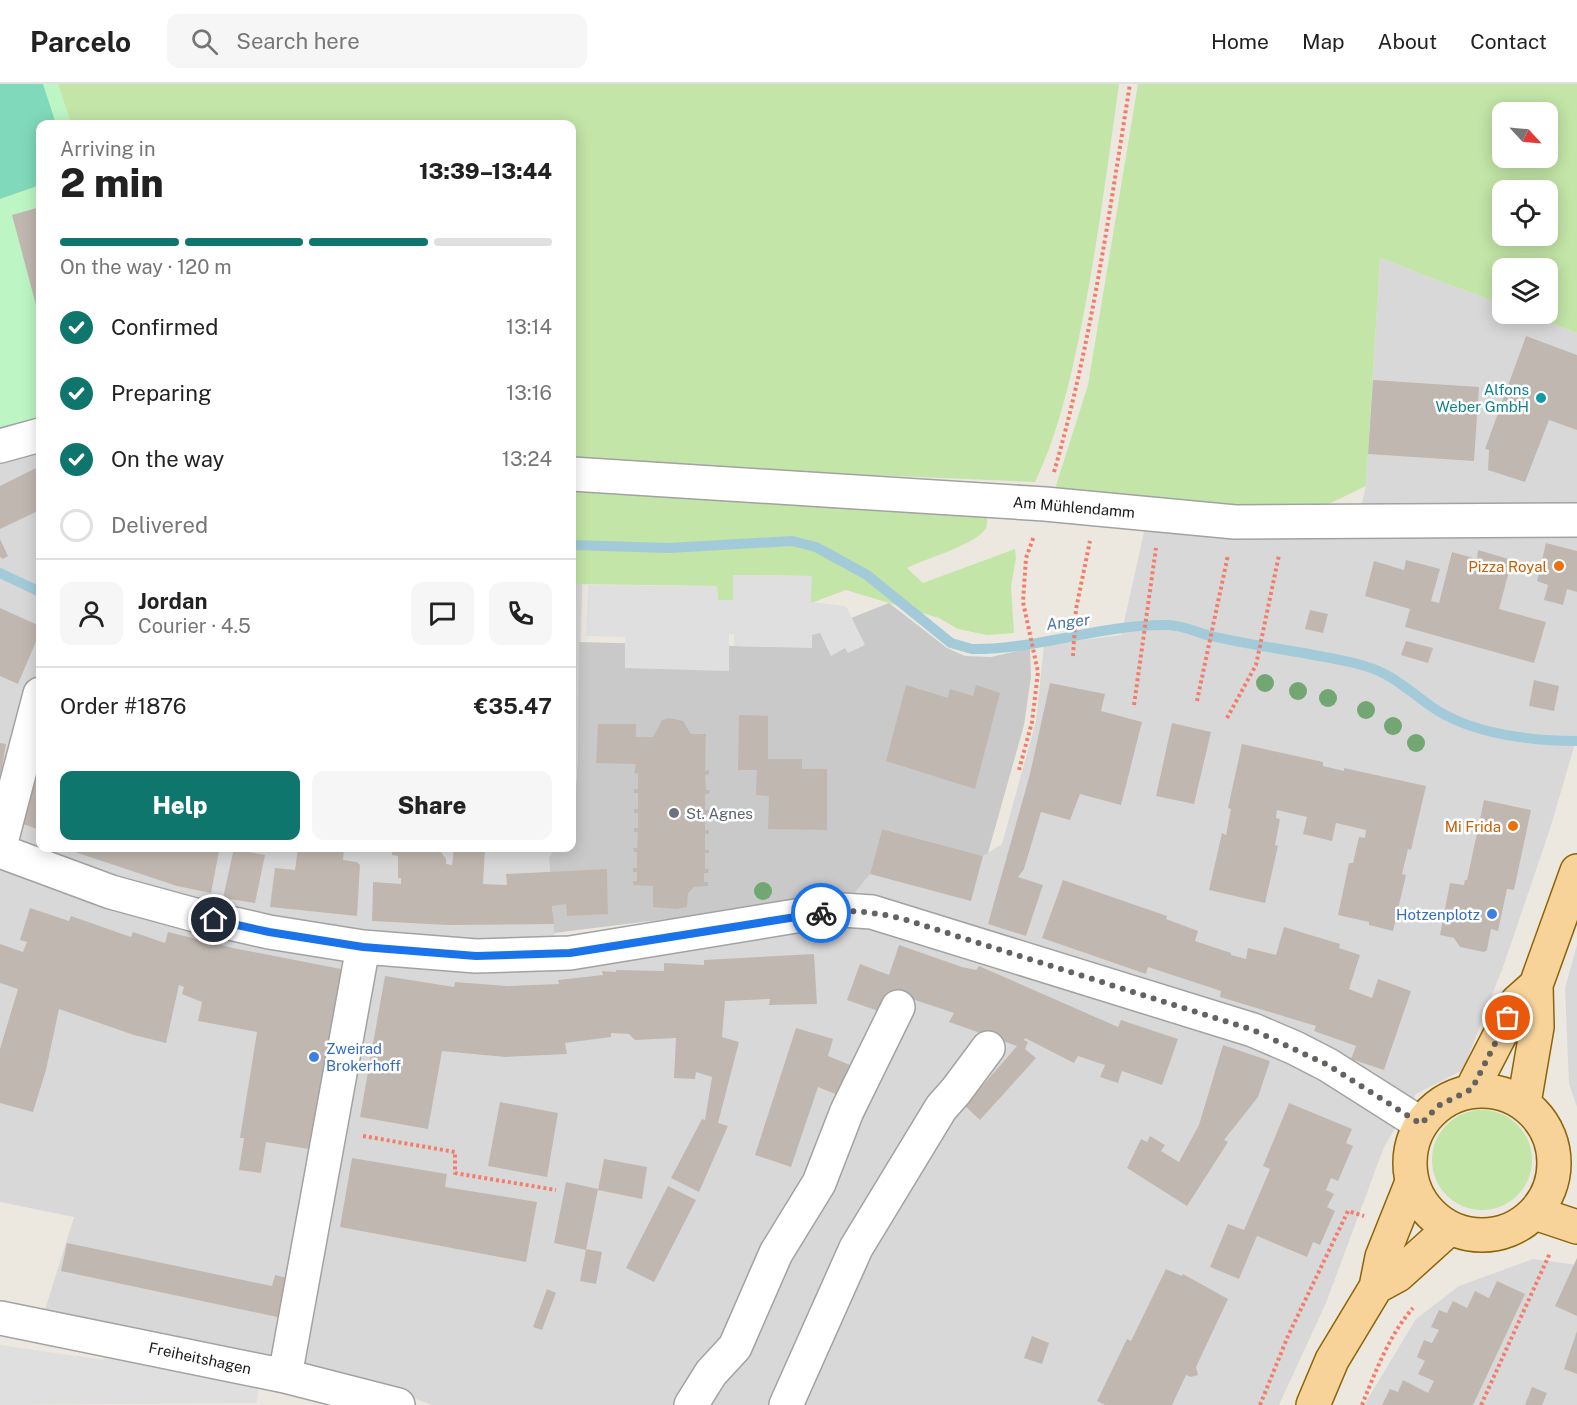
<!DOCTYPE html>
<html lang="en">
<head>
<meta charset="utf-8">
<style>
  :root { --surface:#fff; --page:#f6f6f6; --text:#222; --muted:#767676; --line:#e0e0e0; --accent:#0f766e }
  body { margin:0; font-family:"Public Sans",sans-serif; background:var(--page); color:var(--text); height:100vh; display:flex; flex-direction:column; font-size:22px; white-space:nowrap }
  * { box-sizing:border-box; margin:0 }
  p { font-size:20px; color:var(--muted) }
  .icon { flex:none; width:33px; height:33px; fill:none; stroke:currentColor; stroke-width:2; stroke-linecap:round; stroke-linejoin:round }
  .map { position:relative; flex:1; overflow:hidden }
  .details { position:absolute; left:36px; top:36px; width:540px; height:732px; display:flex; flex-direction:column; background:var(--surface); border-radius:12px; box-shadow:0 3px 15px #0003 }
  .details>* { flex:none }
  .needle { width:39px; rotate:116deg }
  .controls { position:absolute; left:1492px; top:18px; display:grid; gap:12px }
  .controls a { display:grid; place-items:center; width:66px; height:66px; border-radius:12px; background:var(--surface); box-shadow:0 3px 15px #0003; font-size:30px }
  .pin { position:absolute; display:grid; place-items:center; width:51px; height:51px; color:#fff; margin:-26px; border:3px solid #fff; border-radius:50%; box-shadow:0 2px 6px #0007 }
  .courier { position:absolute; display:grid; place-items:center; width:60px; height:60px; margin:-30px; border:4px solid #1a73e8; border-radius:50%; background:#fff; color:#222; box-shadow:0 2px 8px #0007 }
  .summary em { font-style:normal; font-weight:800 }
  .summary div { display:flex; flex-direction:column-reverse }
  .summary { display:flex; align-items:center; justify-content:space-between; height:102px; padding:0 24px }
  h1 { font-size:39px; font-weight:800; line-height:45px }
  .bar { display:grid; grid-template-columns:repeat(4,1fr); gap:9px 6px; align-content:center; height:72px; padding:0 24px }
  .bar i { height:8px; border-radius:4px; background:var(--line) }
  .bar .active { background:var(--accent) }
  .bar p { grid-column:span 4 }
  .line { display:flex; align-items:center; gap:15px; padding:0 24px; border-top:2px solid var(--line) }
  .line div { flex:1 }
  .round { display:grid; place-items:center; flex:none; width:63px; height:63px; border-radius:12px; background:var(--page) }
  ol { padding:0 24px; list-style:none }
  li { display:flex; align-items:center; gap:18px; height:66px }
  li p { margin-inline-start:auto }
  li .icon { padding:6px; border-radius:50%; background:var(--accent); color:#fff; stroke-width:4 }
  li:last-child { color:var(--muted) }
  li i { width:33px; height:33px; border:3px solid var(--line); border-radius:50% }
  .primary-button { display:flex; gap:12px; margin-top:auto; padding:12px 24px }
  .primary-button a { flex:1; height:69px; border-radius:12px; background:var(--accent); color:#fff; font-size:24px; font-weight:800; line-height:69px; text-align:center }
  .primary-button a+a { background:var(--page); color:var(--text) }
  header { display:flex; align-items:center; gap:36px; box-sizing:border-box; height:84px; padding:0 30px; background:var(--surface); border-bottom:2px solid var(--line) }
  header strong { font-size:28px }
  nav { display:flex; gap:33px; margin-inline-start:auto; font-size:21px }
  .search { width:420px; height:54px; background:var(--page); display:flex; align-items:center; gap:15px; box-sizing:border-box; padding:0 21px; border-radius:12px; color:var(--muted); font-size:22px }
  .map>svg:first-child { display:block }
  .residential { fill:#d9d8d8 }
  .religious { fill:#c9c9c9 }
  .grass { fill:#c3e5a7; fill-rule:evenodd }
  .park { fill:#bdf6c4 }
  .pitch { fill:#80d9ba }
  .parking { fill:#dfdfdf }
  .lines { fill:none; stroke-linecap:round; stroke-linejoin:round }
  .stream { stroke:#a2cad9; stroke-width:10 }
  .building { fill:#c0b8b0 }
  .minor-casing { stroke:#a2a2a2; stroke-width:36 }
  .major-casing { stroke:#8b6406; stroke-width:36 }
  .path { stroke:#f47d6a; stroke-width:4; stroke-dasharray:3 3; stroke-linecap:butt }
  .minor { stroke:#fff; stroke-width:33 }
  .major { stroke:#f7d39a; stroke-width:33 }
  .tree { fill:#72a774 }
  .done { stroke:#646360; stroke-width:6; stroke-dasharray:0 10.8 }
  .route { stroke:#1a73e8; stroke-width:8 }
  .culture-dot { fill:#0f9aa8; stroke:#fff; stroke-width:2 }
  .food-dot { fill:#e8710a; stroke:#fff; stroke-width:2 }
  .worship-dot { fill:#6b7280; stroke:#fff; stroke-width:2 }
  .shop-dot { fill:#3f7fe0; stroke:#fff; stroke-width:2 }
  .labels { text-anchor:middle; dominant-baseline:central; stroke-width:5; stroke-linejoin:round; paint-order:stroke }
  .culture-label { font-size:15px; fill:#0d838f; stroke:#fff; text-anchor:end }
  .street-label { font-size:15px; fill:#1b1b1b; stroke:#fff }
  .food-label { font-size:15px; fill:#c56008; stroke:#fff; text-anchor:end }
  .worship-label { font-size:15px; fill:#5b616d; stroke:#fff; text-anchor:start }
  .shop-label { font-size:15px; fill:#366cbe; stroke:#fff; text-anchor:end }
  .water-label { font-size:16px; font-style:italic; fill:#4c75a5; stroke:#fff }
</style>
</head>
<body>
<header>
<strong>Parcelo</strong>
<div class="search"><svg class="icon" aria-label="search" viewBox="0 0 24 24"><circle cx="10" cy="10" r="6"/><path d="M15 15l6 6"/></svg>Search here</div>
<nav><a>Home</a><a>Map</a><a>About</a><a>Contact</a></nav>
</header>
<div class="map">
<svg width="1577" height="1321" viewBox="0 0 1577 1321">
  <rect width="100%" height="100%" fill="#ece8e0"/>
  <path class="residential" d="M1380,174L1503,221V230H1525L1577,249V653L1550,745L1503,883L1463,986L1416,1010L1384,1063L1326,1219L1279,1321H432L408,1312L44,1229L74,1133L0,1118V365L40,354V764H556L549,773L556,873L836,831L870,790L882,745L983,772L1002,760L1036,637L1044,561L1121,551L1147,435L1354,451L1366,402Z
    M572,468H583L578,673L572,735Z
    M1577,861V1023L1569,1000L1565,904Z
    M1533,1175L1577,1181V1321H1364L1416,1235L1459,1202Z"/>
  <path class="religious" d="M889,519L947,564L965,572L991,573L1030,564L1031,593L1024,641L988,769L983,772L882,745L870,790L852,812L554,849L549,773L556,764H572L578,673L579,558L778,563Z"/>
  <path class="grass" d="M58,0H1119C1107,86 1096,173 1078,258C1068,306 1056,354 1035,398L572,378V40H71Z
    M1138,0H1577V249L1525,230H1548V184H1503V221L1380,174L1366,402L1310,429L1054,408L1088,301ZM1503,28H1548V74H1503ZM1503,106H1548V152H1503Z
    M572,396L986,426C987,432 988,439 986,444C978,460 924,475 907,484L923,499L1015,465L1016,474L1011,502L1014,549L987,551L958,545L939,534L846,506L811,519V492L733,491V516H718L717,502L572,500Z
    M1432 1076a50 50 0 1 1 100 0a50 50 0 1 1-100 0Z"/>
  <path class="park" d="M0,0H58L71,40H40V346L0,358Z"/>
  <path class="pitch" d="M0,0H43L56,40H40V101L0,115Z"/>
  <path class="parking" d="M733,491L812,492L811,518L846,522L865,561L848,569L845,564L831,572L820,549L812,551V564L734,562V550H729V587L625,584V553L586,552L588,501L717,502L718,516H733Z
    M0,1261L104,1276L105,1267L259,1301L257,1319L0,1321Z"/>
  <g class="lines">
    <path class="stream" d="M572,461L669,464L792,457L816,463L867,491L951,559L972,565C1037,566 1101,540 1167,541C1182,541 1196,548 1211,552C1258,563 1307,568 1354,579C1392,588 1402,602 1432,623C1471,650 1531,657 1577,657
      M0,489L40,508"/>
  </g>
  <path class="building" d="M40,123V236L12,131Z
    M1526,252L1577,271V346L1549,336L1525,398L1488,386L1489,366L1485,365Z
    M1373,296L1479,303L1474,377L1368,370Z
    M40,382V426L0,445V402Z
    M0,455L8,472L3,475L0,473Z
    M1546,459L1577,467V508L1567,505L1563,521L1544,516L1548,501L1537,497Z
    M1478,466L1512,476L1499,525L1546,538L1534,579L1405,543L1410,525L1365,512L1374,477L1404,486L1406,476L1440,485L1431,517L1439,519L1452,468L1477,475Z
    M0,524L40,542V548L18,600L0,592Z
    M1310,526L1328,530L1323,549L1305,545Z
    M1406,557L1433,564L1428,579L1401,571Z
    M572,558H576L574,584H572Z
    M1534,596L1559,602L1554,627L1529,622Z
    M1050,599L1105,610L1101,627L1142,638L1121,721L1080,710L1070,736L1041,728L1024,785L1018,793L1043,801L1026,852L988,840L1030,690Z
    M906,601L948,614L950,605L973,612L976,601L1000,609L975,705L886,677Z
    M739,631L768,632V675H802V685H827V746L768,745L769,712L756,711L757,686H738Z
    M669,634L683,637L691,650H706L705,687L709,686V690L705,691L706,706H710L709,710H705V726H709V730H705V746H709V750H705V766H709V769H705V785H709L708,789H704V798H708V802L694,803L688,809L687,823L677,825L653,823V802L633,801V797H637V788H633V784H637V768H634L633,764H637L638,748H634V744H638V729H634V725H638V709H634V705H638V690L634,689L636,680L596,679L598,640H636V653H653L662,636Z
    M1172,639L1211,648L1194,720L1156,712Z
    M0,659L6,660L1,689H0Z
    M1242,660L1323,678V682L1344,687V684L1426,702L1411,766L1408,765L1402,790L1406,791L1393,847L1369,841V838L1338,831L1349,779H1353L1359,753L1365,754L1366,746L1336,739L1332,757L1303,750L1307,733L1277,726L1276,734L1280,735L1275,761L1278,762L1265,819L1209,806L1222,749L1226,751L1231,725L1228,724Z
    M40,684V746L20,739L32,695L34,696Z
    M1484,716L1531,726L1514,806L1507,805L1498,847L1491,845L1487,866L1484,868L1460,863L1454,854L1440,851L1450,799L1464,801L1465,796H1467Z
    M882,745L983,772L971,817L870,790Z
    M76,764H197L219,767L211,809L177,802L75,768Z
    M234,764H250L249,768L265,771L255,819L223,814Z
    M298,764L344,765L343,776L357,778L360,781L357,832L270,823L275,784L295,786Z
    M392,764H441V768L446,775V780L452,781L454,764H485L483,800L507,801L506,790L607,785L608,830L567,832L566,820L552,822L554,840L448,841L372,837L373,798L401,800V794H398V772L392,771Z
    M1063,796L1167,832L1166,835L1198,847L1195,857L1231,869V871L1246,875L1248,864L1276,871L1284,843L1340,860L1339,864L1360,871L1349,905L1372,914L1378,895L1411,907L1384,986L1351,975L1356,962L1314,947L1316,942L1220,913L1221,907L1148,883L1146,890L1042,854Z
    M30,824L69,837L71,832L131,853L133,848L165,859L168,848L233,864L346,886L315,1066L266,1058L261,1089L239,1086L244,1054H240L257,948L198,937L202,918L182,910L184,903L179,901L166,959L134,951L59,925L46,986L33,1028L0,1019V965L18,905L0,899V860L23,868L27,858L20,856Z
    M899,861L962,883L976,886L979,882L1118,943L1121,936L1178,955L1162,1001L1122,987L1118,999L1100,993L1105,981L1078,972L1074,979L1025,954L1024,956L1028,958L1025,965L1036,974L980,1036L965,1022L1017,962L949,938L954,929L897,910L887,930L847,916L860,880L889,891Z
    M814,870L817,920L769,921L770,915L725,917L722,953L739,958L718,1039L728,1042L699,1108L671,1094L702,1035L705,1036L712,993L696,988L695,995L674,994L676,954L635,956L629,950L611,949V953L565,959L567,970L505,973L442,967L428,1045L360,1033L385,892L454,903L455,898L507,902L559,900L558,896L603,891L602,887L616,888V886L664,887V879L704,881V876Z
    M796,944L833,955L828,972L860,985L848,1015L818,1003L791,1083L755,1071Z
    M1223,961L1270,977L1258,1013L1224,1056L1228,1058L1187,1122L1127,1084L1141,1055L1147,1058L1150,1052L1165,1061L1161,1067L1179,1078L1199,1041Z
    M500,1018L558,1029L547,1093L488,1082Z
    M1289,1019L1352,1045L1346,1059L1353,1062L1338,1097L1331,1094L1326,1106L1334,1110L1327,1123L1335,1127L1320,1161L1313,1158L1307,1173L1257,1152L1239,1195L1210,1183L1228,1140L1244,1146L1270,1085L1263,1082Z
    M352,1074L447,1090L445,1103L537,1118L526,1178L340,1143Z
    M604,1075L647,1083L642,1115L598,1106Z
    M566,1098L598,1105L586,1166L554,1159Z
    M668,1102L696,1116L654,1198L626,1184Z
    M67,1159L272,1202L275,1191L291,1195L282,1234L61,1187Z
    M586,1165L602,1168L596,1200L580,1197Z
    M1577,1174V1232L1555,1222Z
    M1166,1185L1182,1192L1183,1190L1228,1215L1196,1283L1198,1291L1191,1293L1186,1291L1172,1321H1105L1097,1317L1127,1255L1131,1257Z
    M1497,1197L1525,1210L1473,1321H1382L1390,1305L1398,1308L1403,1296L1428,1309L1434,1297L1418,1290L1425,1277L1417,1273L1424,1256L1432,1259L1439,1246L1431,1243L1439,1226L1447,1229L1453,1217L1467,1224L1475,1207L1489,1214Z
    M547,1205L556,1209L542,1246L533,1243Z
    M1577,1247V1290L1564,1285Z
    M1032,1252L1049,1259L1042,1280L1024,1274Z
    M1532,1303L1547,1309L1542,1321H1525Z"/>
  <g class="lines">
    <defs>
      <path id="minor" d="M0,362L40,351
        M572,390L1045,420L1235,438L1577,436
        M0,762L40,610
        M0,767L111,808L195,831L269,848L363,863L476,872L570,869L802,831L842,826L872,828L1253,946L1295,964L1328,981L1421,1040
        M0,1234L285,1292L398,1321
        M285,1292L363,863
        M691,1321L711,1289L735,1263L776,1169L819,1099L847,1027L898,923
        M786,1321L856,1164L941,1024L956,1007L988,964"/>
      <path id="major" d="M1472,1005L1517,918L1536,901
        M1410 1079a72 72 0 1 1 144 0a72 72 0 1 1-144 0Z
        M1524,1019L1537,943L1536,901L1577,787
        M1535,1129L1577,1143
        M1376,1203L1398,1191L1450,1144
        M1313,1321L1332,1276L1376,1203L1382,1173L1412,1098"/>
    </defs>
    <use href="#minor" class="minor-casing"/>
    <use href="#major" class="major-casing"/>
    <path class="path" d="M1054,388C1091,261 1109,130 1130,0
      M1073,572L1076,525L1090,457
      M1197,617L1228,471
      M1134,621L1156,464
      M1227,634L1256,581L1279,471
      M1019,686L1032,638L1038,588L1023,518L1026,474L1034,452
      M363,1052L455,1068V1089L556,1106
      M1260,1321L1288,1252L1348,1127L1364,1132
      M1362,1321C1375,1289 1389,1251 1413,1224
      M1481,1321L1550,1169"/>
    <use href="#minor" class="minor"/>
    <use href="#major" class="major"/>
  </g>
  <g class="tree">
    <circle cx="1265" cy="599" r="9"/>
    <circle cx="1298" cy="607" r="9"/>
    <circle cx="1328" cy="614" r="9"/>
    <circle cx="1366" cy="626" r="9"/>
    <circle cx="1393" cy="642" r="9"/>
    <circle cx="1416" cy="659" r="9"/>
    <circle cx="763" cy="807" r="9"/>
  </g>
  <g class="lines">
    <path class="done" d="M821,829C848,825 872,828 900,834L1253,946L1328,981L1421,1040L1438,1022L1472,1005L1508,934"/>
    <path class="route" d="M214,836L269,848L363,863L476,872L570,869L821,829"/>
  </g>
  <circle class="culture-dot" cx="1541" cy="314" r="6"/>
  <g class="food-dot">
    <circle cx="1559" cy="482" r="6"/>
    <circle cx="1513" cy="742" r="6"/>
  </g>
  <circle class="worship-dot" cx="674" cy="729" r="6"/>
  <g class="shop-dot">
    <circle cx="1492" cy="830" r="6"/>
    <circle cx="314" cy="973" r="6"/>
  </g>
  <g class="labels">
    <g class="culture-label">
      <text x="1529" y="305">Alfons<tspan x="1529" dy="17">Weber GmbH</tspan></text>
    </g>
    <g class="street-label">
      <text transform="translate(1074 423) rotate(5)">Am Mühlendamm</text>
      <text transform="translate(200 1274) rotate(12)">Freiheitshagen</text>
    </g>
    <g class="food-label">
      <text x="1547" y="482">Pizza Royal</text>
      <text x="1501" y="742">Mi Frida</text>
    </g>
    <g class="worship-label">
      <text x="686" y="729">St. Agnes</text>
    </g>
    <g class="shop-label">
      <text x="1480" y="830">Hotzenplotz</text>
      <text x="326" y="964" text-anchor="start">Zweirad<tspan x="326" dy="17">Brokerhoff</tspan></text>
    </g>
    <g class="water-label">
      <text transform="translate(1068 538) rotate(-7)">Anger</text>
    </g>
  </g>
</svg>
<div class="controls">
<a><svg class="needle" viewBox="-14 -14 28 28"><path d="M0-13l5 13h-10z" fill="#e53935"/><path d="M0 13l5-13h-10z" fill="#767676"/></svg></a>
<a><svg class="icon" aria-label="locate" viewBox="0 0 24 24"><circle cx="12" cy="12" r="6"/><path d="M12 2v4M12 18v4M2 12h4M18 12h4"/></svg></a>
<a><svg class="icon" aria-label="layers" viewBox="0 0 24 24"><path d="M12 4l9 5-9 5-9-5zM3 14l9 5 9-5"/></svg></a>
</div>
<div class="pin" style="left:1508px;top:934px;background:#ea580c"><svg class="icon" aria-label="bag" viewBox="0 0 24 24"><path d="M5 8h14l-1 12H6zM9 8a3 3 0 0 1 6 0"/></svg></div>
<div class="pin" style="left:214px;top:836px;background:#1f2937"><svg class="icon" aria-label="home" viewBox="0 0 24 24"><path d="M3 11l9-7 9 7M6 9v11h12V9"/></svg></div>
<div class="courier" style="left:821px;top:829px"><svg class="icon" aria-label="bike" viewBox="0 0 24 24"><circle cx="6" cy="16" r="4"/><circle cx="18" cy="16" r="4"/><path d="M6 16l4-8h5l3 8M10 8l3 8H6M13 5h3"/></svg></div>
<section class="details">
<div class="summary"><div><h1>2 min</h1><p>Arriving in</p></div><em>13:39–13:44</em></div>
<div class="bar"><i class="active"></i><i class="active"></i><i class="active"></i><i></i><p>On the way · 120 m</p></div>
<ol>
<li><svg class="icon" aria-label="check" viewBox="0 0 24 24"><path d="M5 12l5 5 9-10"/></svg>Confirmed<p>13:14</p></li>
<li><svg class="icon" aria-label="check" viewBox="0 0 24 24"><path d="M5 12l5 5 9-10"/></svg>Preparing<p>13:16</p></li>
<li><svg class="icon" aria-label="check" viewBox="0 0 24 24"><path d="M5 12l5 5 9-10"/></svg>On the way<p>13:24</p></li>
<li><i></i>Delivered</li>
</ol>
<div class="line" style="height:108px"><a class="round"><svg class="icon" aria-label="person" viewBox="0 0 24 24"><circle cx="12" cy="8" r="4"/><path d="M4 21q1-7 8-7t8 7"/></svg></a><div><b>Jordan</b><p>Courier · 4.5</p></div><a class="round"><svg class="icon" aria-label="chat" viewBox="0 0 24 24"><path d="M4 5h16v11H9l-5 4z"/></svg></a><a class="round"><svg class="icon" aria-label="phone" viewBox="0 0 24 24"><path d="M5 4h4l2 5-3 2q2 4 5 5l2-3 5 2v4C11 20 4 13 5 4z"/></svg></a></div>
<div class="line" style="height:78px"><div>Order #1876</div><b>€35.47</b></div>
<div class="primary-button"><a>Help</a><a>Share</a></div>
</section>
</div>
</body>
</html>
